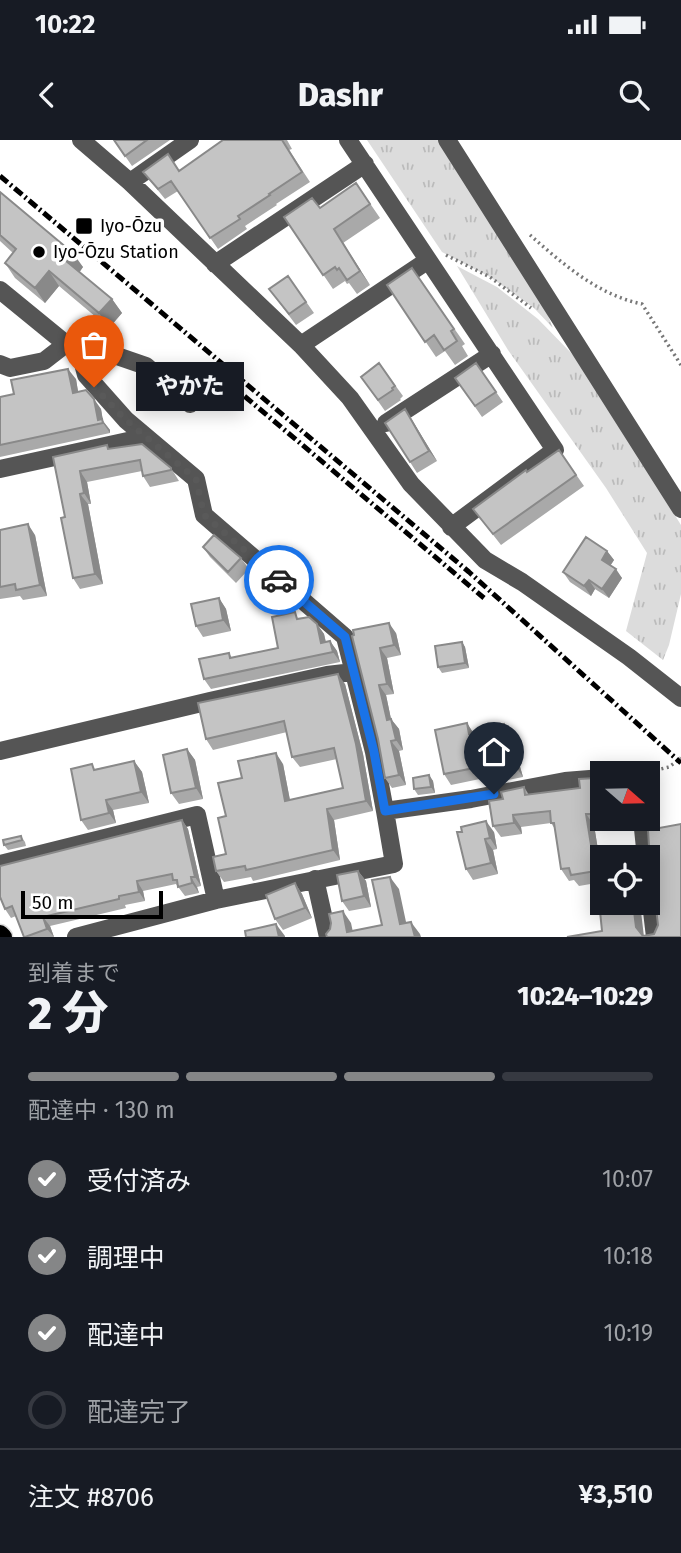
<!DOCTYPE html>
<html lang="ja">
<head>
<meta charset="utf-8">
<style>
  :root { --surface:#171b24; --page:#20242c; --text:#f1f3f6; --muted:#9ea1a6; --line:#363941; --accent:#858687 }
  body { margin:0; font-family:"Fira Sans","Noto Sans JP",sans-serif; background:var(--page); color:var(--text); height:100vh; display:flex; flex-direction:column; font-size:26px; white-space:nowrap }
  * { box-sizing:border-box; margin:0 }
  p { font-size:23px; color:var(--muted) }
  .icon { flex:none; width:38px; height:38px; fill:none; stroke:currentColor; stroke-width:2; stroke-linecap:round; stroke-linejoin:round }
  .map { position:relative; height:797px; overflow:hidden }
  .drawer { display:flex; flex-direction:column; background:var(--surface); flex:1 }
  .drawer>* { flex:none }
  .needle { width:46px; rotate:110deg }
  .fabs { position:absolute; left:590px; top:621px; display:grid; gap:14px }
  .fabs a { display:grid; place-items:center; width:70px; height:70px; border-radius:0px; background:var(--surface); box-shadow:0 4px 18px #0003; font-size:35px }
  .scale { position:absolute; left:21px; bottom:18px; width:142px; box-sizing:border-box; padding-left:7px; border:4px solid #000; border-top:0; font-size:19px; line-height:24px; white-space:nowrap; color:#000; -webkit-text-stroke:5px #fff; paint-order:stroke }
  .pin { position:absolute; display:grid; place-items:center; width:60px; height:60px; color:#fff; margin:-72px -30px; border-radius:50% 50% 50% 0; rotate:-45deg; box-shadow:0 0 7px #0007 }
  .pin .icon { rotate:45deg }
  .courier { position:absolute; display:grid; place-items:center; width:70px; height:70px; margin:-35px; border:5px solid #1a73e8; border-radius:50%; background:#fff; color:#222; box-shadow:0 2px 9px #0007 }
  .bubble { position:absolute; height:49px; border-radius:0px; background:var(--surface); box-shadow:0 4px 18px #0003; font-size:23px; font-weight:800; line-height:49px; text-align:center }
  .head em { font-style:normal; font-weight:800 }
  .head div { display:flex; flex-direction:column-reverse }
  .head { display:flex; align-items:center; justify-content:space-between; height:119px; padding:0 28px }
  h1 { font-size:46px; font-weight:800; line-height:52px }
  .bar { display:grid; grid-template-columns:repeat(4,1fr); gap:10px 7px; align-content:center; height:84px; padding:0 28px }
  .bar i { height:9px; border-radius:5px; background:var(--line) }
  .bar .active { background:var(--accent) }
  .bar p { grid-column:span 4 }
  .line { display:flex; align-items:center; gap:18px; padding:0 28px; border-top:2px solid var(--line) }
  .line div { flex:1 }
  ol { padding:0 28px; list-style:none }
  li { display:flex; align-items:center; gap:21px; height:77px }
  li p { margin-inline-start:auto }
  li .icon { padding:7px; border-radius:50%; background:var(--accent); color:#fff; stroke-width:4 }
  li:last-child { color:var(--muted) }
  li i { width:38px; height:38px; border:4px solid var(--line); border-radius:50% }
  .status { display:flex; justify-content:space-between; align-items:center; height:49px; padding:0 35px; background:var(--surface); direction:ltr }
  .status svg { height:19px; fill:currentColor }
  header { display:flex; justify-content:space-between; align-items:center; height:91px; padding:0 28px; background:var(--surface); font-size:32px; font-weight:800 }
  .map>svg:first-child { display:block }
  .park { fill:url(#park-tufts) }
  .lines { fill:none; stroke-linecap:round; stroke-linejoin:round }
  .major-casing { stroke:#dbdbdb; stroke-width:21 }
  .path { stroke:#777; stroke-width:3.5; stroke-dasharray:2 3.5; stroke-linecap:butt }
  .minor { stroke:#555; stroke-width:18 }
  .major { stroke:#000; stroke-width:18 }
  .rail { stroke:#000; stroke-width:5; stroke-dasharray:10 3.5 2 3.5; stroke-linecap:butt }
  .wall { fill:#a9a9a9 }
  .shaded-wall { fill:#898989 }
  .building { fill:#c4c4c4; stroke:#898989; stroke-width:2 }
  .done { stroke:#595959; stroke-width:7; stroke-dasharray:0 12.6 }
  .route { stroke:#1a73e8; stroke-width:9 }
  .poi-dot { fill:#000; stroke:#fff; stroke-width:2.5 }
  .labels { text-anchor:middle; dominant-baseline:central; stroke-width:7; stroke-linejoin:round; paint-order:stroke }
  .poi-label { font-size:18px; fill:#000; stroke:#fff; text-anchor:start }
</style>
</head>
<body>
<div class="status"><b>10:22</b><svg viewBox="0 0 49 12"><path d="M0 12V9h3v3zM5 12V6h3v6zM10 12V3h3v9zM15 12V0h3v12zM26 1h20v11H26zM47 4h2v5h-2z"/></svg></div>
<header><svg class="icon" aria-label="back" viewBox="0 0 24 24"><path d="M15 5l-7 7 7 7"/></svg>Dashr<svg class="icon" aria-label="search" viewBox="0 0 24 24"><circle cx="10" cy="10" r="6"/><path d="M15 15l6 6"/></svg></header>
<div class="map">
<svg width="681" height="797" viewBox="0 0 681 797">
  <defs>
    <pattern id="park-tufts" width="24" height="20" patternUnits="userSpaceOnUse" patternTransform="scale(1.75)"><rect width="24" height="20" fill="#dcdcdc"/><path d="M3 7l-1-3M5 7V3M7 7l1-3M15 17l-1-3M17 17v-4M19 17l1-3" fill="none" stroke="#bbb"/></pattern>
  </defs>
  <rect width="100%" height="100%" fill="#fff"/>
  <path class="park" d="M367,0H439L543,163L553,188L534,168L490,137L442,112Z
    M457,126L497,147L538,179L577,219L681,385V454L669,505L663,520L626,491L647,413L606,348L508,210Z"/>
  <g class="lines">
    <defs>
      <path id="major" d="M0,794L3,797"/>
    </defs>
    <use href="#major" class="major-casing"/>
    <path class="path" d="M530,95C563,124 598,155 642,164L681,225
      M446,115L490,137L531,168
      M640,634L669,627L681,618"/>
    <path class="minor" d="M81,0L130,42L301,205L350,258L411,344L485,420L522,442L629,517L681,558
      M348,0L555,310L451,387
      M447,0L681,369
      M130,42L190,0
      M215,124L365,24
      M0,150L66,204
      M81,201L82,220L86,235L126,280L196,339L204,375L345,497L374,612L385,671L471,659L565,641L602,638
      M301,205L427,121
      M0,224L10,228L44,221L66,204L91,200L117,216L146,226L190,264
      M386,283L492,214
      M0,329L146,297
      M0,611L210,561L327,535L353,532
      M642,679L646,718
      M0,724L197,675L216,760
      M648,737L655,797
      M315,739L328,797
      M76,797L216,760L394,724L385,671"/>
    <use href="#major" class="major"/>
    <path class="rail" d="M0,36L469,432L681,623
      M230,244L484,458"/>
  </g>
  <path class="wall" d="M114,0H170L132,26Z
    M223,0H287L292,9L289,10L310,42L276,64L277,65L245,86L247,89L218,109L178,51L165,59L143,32L179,31Z
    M356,43L380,78L343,103L370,145L357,154L349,143L347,144L345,141L333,149L284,77L320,68Z
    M0,52L83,127L79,132L112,159L122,173L109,188L59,146L45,163L15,138L5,123L13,113L0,101Z
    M412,128L465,204L462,206L468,216L455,225L445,211L436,217L387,145Z
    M288,136L314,173L296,185L269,149Z
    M379,223L403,256L400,259L401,260L385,271L361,237Z
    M476,223L503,262L482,277L455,238Z
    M76,239L78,252L101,269L103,281L110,290V293L0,317V257Z
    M405,269L437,321L417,333L410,322Z
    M110,309L171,328L179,341L150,347L143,336L142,331L87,342L91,364H88L103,444L80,449L73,438L65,377L53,317Z
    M559,310L584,346L501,405L473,369Z
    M0,390L35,395L47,456L23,460L20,456L0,459Z
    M203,407L241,418L249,429L236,443L210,417Z
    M607,411L614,420L610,426L622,438L609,458L595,449L591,456L570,442L563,432Z
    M258,447L285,456L292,467L287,474L266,457Z
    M219,458L226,469L231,491L203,497L196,486Z
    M300,479L317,484L324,494L326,502L330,501L337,511L340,522L211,549L204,539L229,513L232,518L278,508Z
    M396,493L401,515L387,518L394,554L386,555L391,579L399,589L403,610L399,611L406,645L392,648L385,638L378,599L352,496Z
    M462,502L465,507L469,528L442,533L438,527Z
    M345,544L363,614L373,671L334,680L340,720L253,741L251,737L224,742L216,731L226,714V676L242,638L283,624L290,660L343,648L337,619L300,627L292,617L287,592L213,610L206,599Z
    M467,583L473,593L504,584L511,595L523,637L503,641L499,635L451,645L444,634Z
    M187,609L195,620L203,659L179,664L171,653Z
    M134,621L142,632L149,663L113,670L116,683L88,690L81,680L96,629Z
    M429,635L433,641L435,653L418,655L414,649Z
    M596,638L602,646V679H620V685H594L598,710L626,706L635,718H602V742L579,746L574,740L569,741L561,729L555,689L551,683L521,687L522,694L501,697L493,686L524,647L529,655L580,648Z
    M182,680L188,689L201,746L197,747L199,753L185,756L176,744L143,751L145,761L125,765L126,768L50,786L54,797H24L16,776L11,778L5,769L1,760H0V726Z
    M457,692H494L497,709L493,710L498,734L473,740L466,729Z
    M21,696L25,702L26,706L8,710L4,705Z
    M358,731L366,741L371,767L349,771L342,761Z
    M295,743L302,754L312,778L283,790L275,779Z"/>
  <path class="shaded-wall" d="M334,89L370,145L360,131Z
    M73,113L83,127L77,136L66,121Z
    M49,131L59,146L45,163L35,148Z
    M112,159L122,173L109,188L99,173Z
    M68,229L76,239L80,263L73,253Z
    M94,259L101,269L103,281L110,290V293L103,283L98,280Z
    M405,269L412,280L437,321L429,311Z
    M80,331L87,342L91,364L84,353Z
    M80,354L88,364L103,444L95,434Z
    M28,384L35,395L47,456L40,445Z
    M607,411L614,420L608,429L602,420Z
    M616,429L622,438L609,458L602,449Z
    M589,440L595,449L591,456L584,446Z
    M285,456L292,467L287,474L280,463Z
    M219,458L226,469L231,491L223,480Z
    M389,483L396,493L401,515L394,505Z
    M317,484L324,494L328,513L321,503Z
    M330,501L337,511L340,522L333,512Z
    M462,502L465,507L469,528L465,523Z
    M380,508L387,518L394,554L387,544Z
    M338,534L345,544L363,614L373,671L366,661Z
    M379,545L386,555L391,579L399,589L403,610L396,600L387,580Z
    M467,583L474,594H469Z
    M504,584L511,595L523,637L516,627Z
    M391,601L399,611L406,645L399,635Z
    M187,609L195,620L203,659L196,648Z
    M276,613L283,624L292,671L285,661Z
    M134,621L142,632L149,663L141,652Z
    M429,635L433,641L435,653L431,647Z
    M596,638L602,646V664L598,658Z
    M106,660L113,670L116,683L109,673Z
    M327,669L334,680L340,720L333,710Z
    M586,674L594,685L600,722L592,711Z
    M513,675L521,687L522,694L514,683Z
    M182,680L188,689L201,746L195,737Z
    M486,681L494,692L497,709L490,698Z
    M485,699L493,710L498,734L491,723Z
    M358,731L366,741L371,767L364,756Z
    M191,737L197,747L199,753L192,743Z
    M390,737L399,749L409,796L400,784Z
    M137,741L143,751L145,761L139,752Z
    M295,743L302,754L312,778L305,768Z
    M633,763H640L644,797L636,787Z
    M343,771L351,783L354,797L347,792Z
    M43,777L50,786L54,797L47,789Z
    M411,782L420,794L421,797H415Z
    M276,784L285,796V797H279Z"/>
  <path class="building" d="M114,0H147L125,16Z
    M223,0H282L302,32L269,54L270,55L238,76L240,79L210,98L171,41L158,49L143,32L168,14L179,31Z
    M356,43L370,64L334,89L360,131L347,140L339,128L337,130L335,127L323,135L284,77L312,58L320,68Z
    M0,52L73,113L66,121L112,159L99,173L49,131L35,148L5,123L16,109L0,95Z
    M412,128L454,189L451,191L457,201L444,210L434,195L425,202L387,145Z
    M288,136L306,162L289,174L269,149Z
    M379,223L395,246L392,248L393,250L378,260L361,237Z
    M476,223L496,252L475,266L455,238Z
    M68,229L73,253L86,250L94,259L98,280L102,279L103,283L0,305V257L14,254L11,240Z
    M405,269L429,311L410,322L385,283Z
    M142,304L171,328V330L143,336L140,320L80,331L84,353L80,354L95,434L73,438L61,378L65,377L53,317L107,305L108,309Z
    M559,310L576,335L493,394L473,369L526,330L527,332Z
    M28,384L40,445L16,450L15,444L0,447V390Z
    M214,395L241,418L228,432L203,407Z
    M586,397L607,411L602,420L616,429L602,449L589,440L584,446L563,432Z
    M265,438L285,456L280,463L258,447Z
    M219,458L223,480L196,486L191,464Z
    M295,472L297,479L309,477L317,484L321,503L330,501L333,512L204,539L199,519L229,513L230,518L278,508L272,477Z
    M389,483L394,505L380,508L387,544L379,545L387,580L391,579L396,600L391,601L399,635L385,638L378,599L352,496L354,495L353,490Z
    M462,502L465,523L438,527L435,506Z
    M338,534L356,604L366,661L327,669L333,710L246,730L245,726L216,731L213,717L226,714L218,678L226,676L218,643L242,638L238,621L276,613L285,661L343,648L334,608L292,617L284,581L206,599L198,563Z
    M467,583L469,594L504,584L516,627L496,631L494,624L444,634L435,590Z
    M187,609L196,648L171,653L163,615Z
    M134,621L141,652L106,660L109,673L81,680L71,629L92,624L94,630Z
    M429,635L431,647L414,649L413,638Z
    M596,638L598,658H602V674H586L592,711L626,706L628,713L633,718H602V730L571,735L569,728L561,729L554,683H551L550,671L513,675L514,683L493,686L489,661L503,659L501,652L524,647L525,655L580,648L579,639Z
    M182,680L195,737H191L192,743L178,747L177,740H173L172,734L137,741L139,752L119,756V759L43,777L47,789L25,797H24L12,766L5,769L0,757V726Z
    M486,681L490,698L485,699L491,723L466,729L457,692H462L461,687Z
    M681,684V797H567L602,791L600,771L621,766V763H633L636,787L643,796L654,794L658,785L651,724L645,715L649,706L648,690Z
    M21,696L22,700L4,705L3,700Z
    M358,731L364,756L342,761L337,735Z
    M390,737L400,784L411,782L415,797H327L326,794L330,789L331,783L329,774L343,771L347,792L382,785L372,740Z
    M295,743L305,768L275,779L266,755Z
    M276,784L279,797H246L245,791Z"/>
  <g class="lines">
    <path class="done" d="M94,247L126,280L196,339L204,375L279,440"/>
    <path class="route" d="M279,440L345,497L374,612L385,671L494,654"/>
  </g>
  <g class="poi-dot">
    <rect x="75" y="77" width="18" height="18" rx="3.5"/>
    <circle cx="39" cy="112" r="7"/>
  </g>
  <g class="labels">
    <g class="poi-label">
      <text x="100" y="86">Iyo-Ōzu</text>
      <text x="53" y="112">Iyo-Ōzu Station</text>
    </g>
  </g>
</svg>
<div class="fabs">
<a><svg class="needle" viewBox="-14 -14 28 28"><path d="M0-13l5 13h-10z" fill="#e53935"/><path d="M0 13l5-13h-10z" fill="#9ea1a6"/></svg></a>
<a><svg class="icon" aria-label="locate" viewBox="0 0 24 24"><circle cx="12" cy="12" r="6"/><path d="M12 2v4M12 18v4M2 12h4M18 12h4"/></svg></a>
</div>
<div class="scale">50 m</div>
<div class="pin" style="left:94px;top:247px;background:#ea580c"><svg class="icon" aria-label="bag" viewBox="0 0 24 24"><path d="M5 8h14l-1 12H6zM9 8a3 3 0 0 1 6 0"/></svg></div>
<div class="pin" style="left:494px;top:654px;background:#1f2937"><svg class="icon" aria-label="home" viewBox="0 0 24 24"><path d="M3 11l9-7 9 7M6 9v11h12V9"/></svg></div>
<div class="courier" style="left:279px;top:440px"><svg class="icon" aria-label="car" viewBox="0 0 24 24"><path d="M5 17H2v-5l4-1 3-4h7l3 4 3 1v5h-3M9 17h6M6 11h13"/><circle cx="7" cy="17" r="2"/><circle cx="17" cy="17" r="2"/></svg></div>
<div class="bubble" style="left:136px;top:222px;width:108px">やかた</div>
</div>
<section class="drawer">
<div class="head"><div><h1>2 分</h1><p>到着まで</p></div><em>10:24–10:29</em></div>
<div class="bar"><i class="active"></i><i class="active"></i><i class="active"></i><i></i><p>配達中 · 130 m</p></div>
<ol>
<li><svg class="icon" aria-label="check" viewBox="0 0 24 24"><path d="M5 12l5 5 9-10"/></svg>受付済み<p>10:07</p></li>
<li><svg class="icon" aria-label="check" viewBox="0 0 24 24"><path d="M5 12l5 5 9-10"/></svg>調理中<p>10:18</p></li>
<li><svg class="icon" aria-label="check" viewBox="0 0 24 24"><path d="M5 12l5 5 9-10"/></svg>配達中<p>10:19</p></li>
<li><i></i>配達完了</li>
</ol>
<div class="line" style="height:91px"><div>注文 #8706</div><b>¥3,510</b></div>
</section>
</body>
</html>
